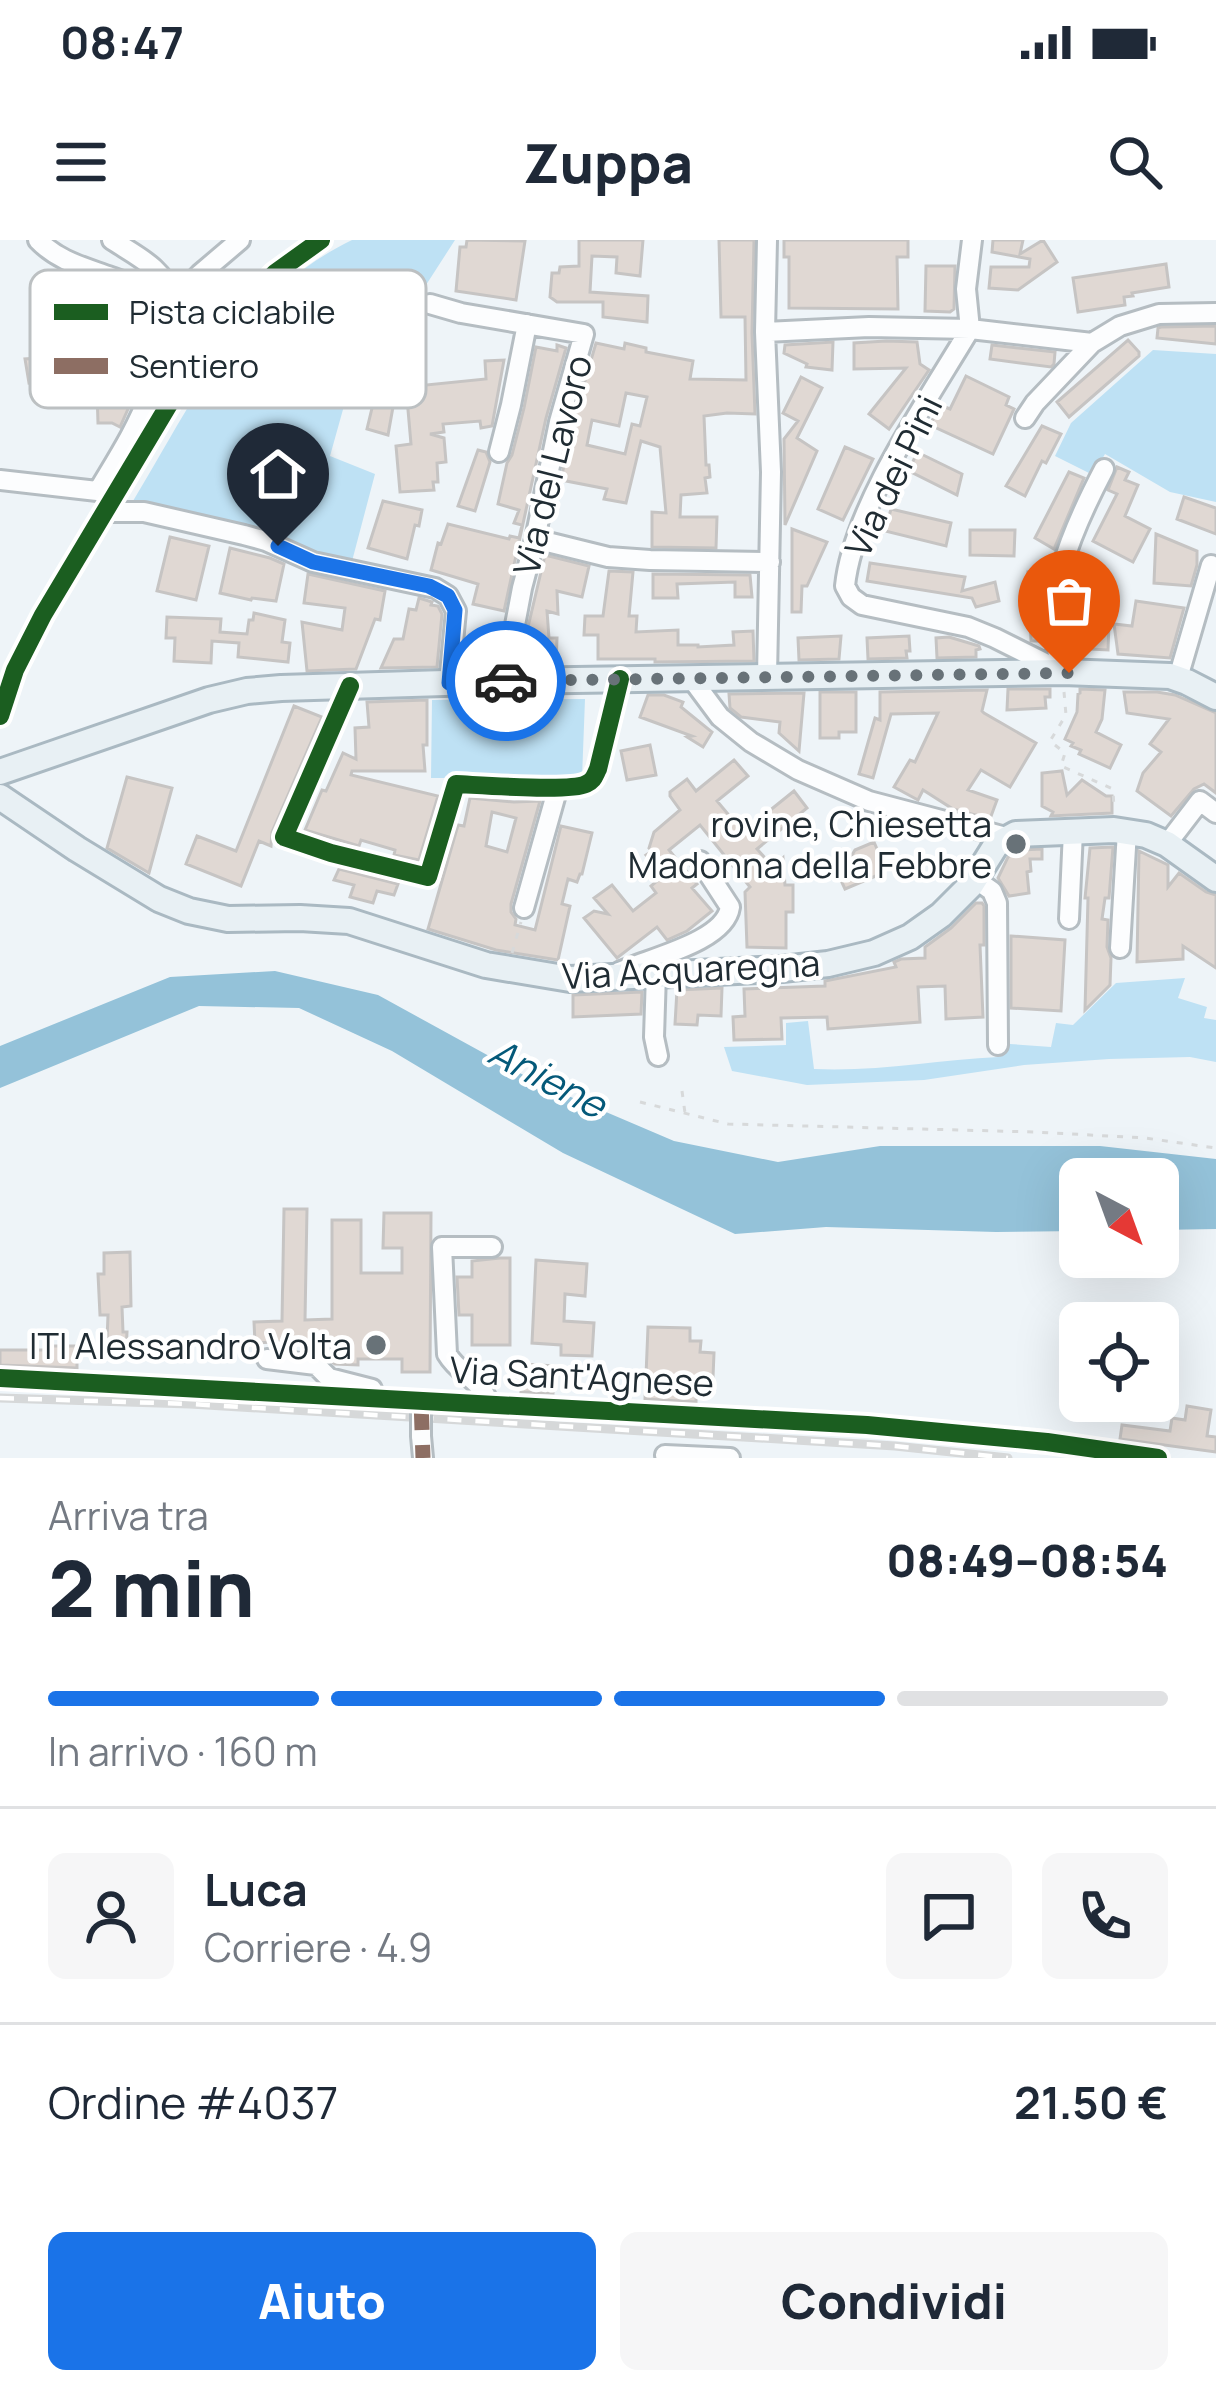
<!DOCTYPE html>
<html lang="it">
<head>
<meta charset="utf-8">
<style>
  :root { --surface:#fff; --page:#f6f6f7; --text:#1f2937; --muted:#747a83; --line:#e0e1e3; --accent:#1a73e8 }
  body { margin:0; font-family:Manrope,sans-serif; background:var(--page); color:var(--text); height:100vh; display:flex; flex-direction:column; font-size:45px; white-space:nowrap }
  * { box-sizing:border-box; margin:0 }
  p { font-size:39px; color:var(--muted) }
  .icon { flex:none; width:66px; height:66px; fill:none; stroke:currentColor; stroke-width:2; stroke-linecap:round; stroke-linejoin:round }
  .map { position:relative; height:1218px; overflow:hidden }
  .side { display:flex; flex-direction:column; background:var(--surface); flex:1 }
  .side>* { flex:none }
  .needle { width:78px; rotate:139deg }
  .tools { position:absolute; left:1059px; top:918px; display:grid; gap:24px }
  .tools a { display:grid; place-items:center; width:120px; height:120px; border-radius:18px; background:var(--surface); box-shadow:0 12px 48px #0002; font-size:60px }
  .pin { position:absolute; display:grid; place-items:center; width:102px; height:102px; color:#fff; margin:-123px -51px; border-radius:50% 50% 50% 0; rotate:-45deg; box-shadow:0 0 12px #0007 }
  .pin .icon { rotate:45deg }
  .courier { position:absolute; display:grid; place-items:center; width:120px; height:120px; margin:-60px; border:9px solid #1a73e8; border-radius:50%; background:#fff; color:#222; box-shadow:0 3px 15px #0007 }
  .overview em { font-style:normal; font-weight:800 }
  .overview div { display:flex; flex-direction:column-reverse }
  .overview { display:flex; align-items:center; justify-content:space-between; height:204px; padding:0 48px }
  h1 { font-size:78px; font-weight:800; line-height:90px }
  .bar { display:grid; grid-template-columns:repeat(4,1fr); gap:18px 12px; align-content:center; height:144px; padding:0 48px }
  .bar i { height:15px; border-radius:9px; background:var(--line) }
  .bar .active { background:var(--accent) }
  .bar p { grid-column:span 4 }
  .line { display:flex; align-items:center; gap:30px; padding:0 48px; border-top:3px solid var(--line) }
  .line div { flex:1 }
  .round { display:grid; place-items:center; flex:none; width:126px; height:126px; border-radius:18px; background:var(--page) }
  .button { display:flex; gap:24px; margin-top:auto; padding:24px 48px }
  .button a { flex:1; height:138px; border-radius:18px; background:var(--accent); color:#fff; font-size:48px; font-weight:800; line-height:138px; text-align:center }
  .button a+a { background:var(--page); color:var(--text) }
  .status { display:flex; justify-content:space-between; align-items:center; height:84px; padding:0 60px; background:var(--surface); direction:ltr }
  .status svg { height:33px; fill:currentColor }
  header { display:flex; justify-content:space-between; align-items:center; height:156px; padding:0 48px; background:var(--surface); font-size:54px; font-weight:800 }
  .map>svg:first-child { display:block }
  .green { fill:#bee1f4 }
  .water { fill:#94c2d9 }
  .building { fill:#e0d8d3; stroke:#c6c4c3; stroke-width:3; fill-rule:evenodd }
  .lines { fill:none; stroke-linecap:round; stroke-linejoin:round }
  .minor-casing { stroke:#b5bdc2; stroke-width:24 }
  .major-casing { stroke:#aab9c2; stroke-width:30 }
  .path { stroke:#d7d9da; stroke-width:3; stroke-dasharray:6 9; stroke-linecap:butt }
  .minor { stroke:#fcfdfe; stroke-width:18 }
  .major { stroke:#e8f0f4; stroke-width:24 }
  .rail-casing { stroke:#d6d8d9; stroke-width:9 }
  .rail { stroke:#fff; stroke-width:4.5; stroke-dasharray:14; stroke-linecap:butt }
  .minor-bridge-casing { stroke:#b5bdc2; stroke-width:24; stroke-linecap:butt }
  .minor-bridge { stroke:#fcfdfe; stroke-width:18 }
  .quiet { stroke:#8d6e63; stroke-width:15; stroke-dasharray:30 15; stroke-linecap:butt }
  .cycleway-casing { stroke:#fff; stroke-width:26 }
  .cycleway { stroke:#1b5e20; stroke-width:18 }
  .done { stroke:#687278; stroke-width:12; stroke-dasharray:0 21.6 }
  .route { stroke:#1a73e8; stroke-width:15 }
  .poi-dot { fill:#687278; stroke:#fff; stroke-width:4.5 }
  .labels { text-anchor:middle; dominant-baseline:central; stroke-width:9; stroke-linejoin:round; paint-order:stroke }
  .street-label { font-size:36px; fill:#202c33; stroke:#fff }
  .poi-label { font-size:36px; fill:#202c33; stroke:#fff; text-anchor:end }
  .water-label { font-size:39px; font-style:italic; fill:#045979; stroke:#fff }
  .key { fill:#fff; stroke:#bcc0c2; stroke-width:3 }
  .key-label { font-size:33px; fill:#202c33 }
</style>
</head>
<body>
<div class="status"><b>08:47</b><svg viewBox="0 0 49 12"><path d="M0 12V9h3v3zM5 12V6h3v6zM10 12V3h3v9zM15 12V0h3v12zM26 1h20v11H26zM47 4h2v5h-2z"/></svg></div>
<header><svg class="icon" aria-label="menu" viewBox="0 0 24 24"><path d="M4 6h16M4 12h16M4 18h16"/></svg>Zuppa<svg class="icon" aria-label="search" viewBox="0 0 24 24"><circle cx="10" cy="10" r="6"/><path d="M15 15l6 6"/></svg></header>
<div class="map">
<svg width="1216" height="1218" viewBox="0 0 1216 1218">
  <rect width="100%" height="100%" fill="#eef4f8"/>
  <path class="green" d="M352,0H455L417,59L407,127L378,128L361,110L349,123L347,135L349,148L330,216L375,234L351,325L133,261C195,159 239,55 352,0Z
    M1153,110L1216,114V262L1170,252L1105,214L1093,235L1055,216L1071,183Z
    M585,459L582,538H431L432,460Z
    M1185,738L1178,758L1207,767L1204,778L1216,780V822L1190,817L1109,819L1024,825L924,840L807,845L732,831L724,807L786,805V783L808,781L814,829C876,832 937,820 999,817L1010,804L1051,807L1056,783L1073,785L1116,743Z"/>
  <path class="water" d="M275,731L378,755L538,843L674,901L778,922L880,906H1100L1216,919V989L1158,990V939H1080V991L996,992L826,987L735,994L563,913L392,811L299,768L199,766L0,848V806L170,737Z"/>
  <path class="building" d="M467,0L525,1L516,60L456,51L460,7H466Z
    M579,0H643L640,36L616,33L617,17L592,16L590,52L648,56L647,82L603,77V62H557L550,57L552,33H559L560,27L579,26Z
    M719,0H754L752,93L755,174L727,173L704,176L706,225H709L710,237L705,238L707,253L681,255L680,277H717L716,308L652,307V272L666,273L660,207L641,201L626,263L604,259L607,249L561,240L572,185L596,103L624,109L625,103L646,108V112L693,121L690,139L746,140L745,77H721ZM626,153L647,157L640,186L632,184L625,214L587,205L592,180L619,186Z
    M784,0H908V17H897L898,69L789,68V17H784Z
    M993,0H1023L1020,14L1043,0L1057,22L1018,50L989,48L991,27H1029L1030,19L992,12Z
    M1166,24L1169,47L1132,53L1133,56L1124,57L1125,65L1078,72L1073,38Z
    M926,26H955L954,69L950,72L925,71Z
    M56,58L57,70L88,66L89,79L59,83L64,127L56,128L57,140L29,143L25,119L39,118L32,63Z
    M1216,86V104L1157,98L1158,88L1161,87Z
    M1128,100L1139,112V116L1069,177L1057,162Z
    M886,101L917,102L920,124L929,130L889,189L869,174L906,128L854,129V103Z
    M833,102L832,130L806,127L807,124L784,113L785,105Z
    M557,105L566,108L546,178L504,371L473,364L478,344L431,330L438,303L441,304L448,284L509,299L510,296L519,298L522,285L514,283L519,270L498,264L507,223L512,215L524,168L536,107L557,111Z
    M992,105L1055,112L1054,124L1051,127L990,119Z
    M504,120L492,186L481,188L480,181L443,184L444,192L430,194L444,198L446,222L437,223L438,242H433L434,250L400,252L396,206L411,204L406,147L486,139L485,121Z
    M96,127H104L109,163L132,160L120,187L112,183H98L97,151L86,153L83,134L96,133Z
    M380,135L398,139L388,195L367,189Z
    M966,136L1009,157L1006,165L1014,169L993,214L930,185L940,165L950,169Z
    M801,137L822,148L797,198L817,211L785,285L784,199L798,181L783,173Z
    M1042,186L1061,194L1046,223L1042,221L1025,256L1006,246Z
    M845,207L873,219L843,280L818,269Z
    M478,210L486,212L490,222L475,271L458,266Z
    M917,212L962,234L957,255L909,231Z
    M1117,227L1129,232L1125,240L1138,245L1125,276L1150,289L1133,322L1093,301L1117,254L1108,250Z
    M1069,232L1084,238L1054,309L1035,298Z
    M1184,257L1216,268V294L1177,279Z
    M383,261L422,270L419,286L415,285L407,319L368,308Z
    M891,269L951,283L946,306L885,291Z
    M792,289L827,302L807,346H802L801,372H792Z
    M970,290H1015L1014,316L970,315Z
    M1156,294L1197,311V325L1191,346L1154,343Z
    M170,297L209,306L196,360L157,351Z
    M230,308L270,318L284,324L276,361L252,358L251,360L220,353Z
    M545,315L589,326L582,357L557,351L558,374L547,371L549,398H557L556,424H527L528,387Z
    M870,323L965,337L962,351L995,342L999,361L976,367L972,358L867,341Z
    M609,331L633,332L629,376H637L636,392L678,390V405H698V407L734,405L733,392L753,391L754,421L655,422V419H598V395H584L585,376H603Z
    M1045,331L1041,379L1042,401H1031L1028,332Z
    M308,334L385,351L380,380L375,379L356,429L307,431L302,382L342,390L345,368L304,363Z
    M653,334L750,335L752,357H735V342L677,344L678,358H653Z
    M419,358L432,362L431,365L438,366L442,374L437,427L381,428L394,399H403L409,369L416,370Z
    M1136,361L1184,368L1170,418L1118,414L1114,384L1132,386Z
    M254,373L285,380L282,402L290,403L288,422L238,417L239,403L212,401L211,423L174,421L175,398H166L167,377L221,379L220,392L247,394L249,380H253Z
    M1073,382L1109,384L1108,410L1071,408Z
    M841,396L839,419L799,420L798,398Z
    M909,396L910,411H906L907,418L868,419L867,398Z
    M949,397L979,406L980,409L976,410V417L937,418L936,398Z
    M1008,449H1050V457H1045L1046,468L1007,470Z
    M1080,449L1105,450L1102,479L1096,492L1121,505L1110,528L1079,514L1081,510L1071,506L1073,503L1065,499L1077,472L1078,454L1080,453Z
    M987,450L982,471L984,473L1036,503L1010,547L981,530L968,550L997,560L990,579L953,569L923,550L918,560L894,547L910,520L915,522L938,473L891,474L873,538L859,534L875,478L880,480V452Z
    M820,452H856V492H839V498H820Z
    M1124,452H1157L1175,455L1216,473V553L1204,544L1194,549L1171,576L1137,551L1143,533L1161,512L1150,504L1169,479L1127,473Z
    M804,453L799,511L779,493L780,482L741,477L730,468L729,454Z
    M648,455H664L683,462L681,467L712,492L703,507L687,497L692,496L640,477Z
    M427,460V505H423L425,531H352L351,535L438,556L419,620L394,615L395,610L361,600L359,606L305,590L322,550L326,551L343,513L356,519L355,488L369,487L367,462Z
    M294,466L322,477L272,592L271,606L259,601L241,646L186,624L197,596L236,611Z
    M650,505L656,535L627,540L621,511Z
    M734,520L748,536L717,561L743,592L794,551L807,568L757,609L774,628L783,618L785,645H793V672H786V708L747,707L745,652L750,647L700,585L669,610L697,644L692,648L712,671L687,691L667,700L657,687L617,718L584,678L594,671L608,674L594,658L612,645L633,671L656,653L651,646L664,635L646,615L652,611L649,608L654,592L680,570L670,556V552L687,539L696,551Z
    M1062,531L1067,555L1082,540L1106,556H1112V573L1051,576L1053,572L1042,566V533Z
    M127,537L172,548L149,633L107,608Z
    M470,558L514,562L540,561L511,664V672L516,679L515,685L535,690L561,586L592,593L582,634H580L577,642L568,639L562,664L570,666L558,720L496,710L428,689L458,585L464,586ZM492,572L516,578L507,612L486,606Z
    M874,602L881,618L877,620L883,633L845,649L832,621L849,613L852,615L855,610Z
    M1113,607L1109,658H1105L1102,679L1108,680L1107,707L1111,718L1110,745L1085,770L1088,658H1085L1090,608Z
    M1042,609V619H1030L1031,631L1027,632L1029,653L1009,656L998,638L1008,617L1021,610Z
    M1139,611L1168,625V647L1179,633L1206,652L1216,655V728L1183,706V719L1137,722Z
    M339,629L398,644L394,655L377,651L373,663L350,657L354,645L334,640Z
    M976,663H982L984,666V705H980L983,777L946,779L945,746L918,747L920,782L828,789L827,777L781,778L782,799L734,800L733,777L745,776L744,749L825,746V741L896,727L894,722L901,719L925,718V707L951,688Z
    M1011,696L1065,700L1061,771L1011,768Z
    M722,748L721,776L698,775L697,785L675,784L677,750Z
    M642,752L641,774L573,777V755Z
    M284,969H307L305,1080L332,1079V980H361V1033H402V1008H383L384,973H431L430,1132H402V1119H358V1125L335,1124L332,1122V1099L255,1103L254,1082L282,1081Z
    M130,1012L131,1066L122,1067L123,1092H127L126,1113L109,1112L110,1100H107L108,1075H100L98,1034H104V1013Z
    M500,1018H510V1105H472V1075H459L457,1037H472V1021Z
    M536,1020L587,1024L585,1056L565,1054L564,1081L594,1083L592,1116L561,1115V1105L532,1103Z
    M648,1087L690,1088V1101H701L700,1112L714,1113L713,1137L697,1136L696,1162L645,1159Z
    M48,1106H77V1128L0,1125V1110H48Z
    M523,1124L554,1126L553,1153L521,1152Z
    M1187,1166L1211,1170L1207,1196L1216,1197V1212L1120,1199L1122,1185L1170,1191L1172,1178L1185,1180Z"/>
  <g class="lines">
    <defs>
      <path id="minor" d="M38,0C58,21 84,27 111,37C119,40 130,43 137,48C144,53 149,62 152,70C176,132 128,200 98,251
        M112,0C140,18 162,27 175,60
        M767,0L765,92L771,232L767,436
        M430,64L461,73L584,94L559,182L535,299L522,348L515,385L512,441
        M970,89C929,158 853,267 845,346L851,357L862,365L968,387L995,398L1059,430
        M970,89L966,49L972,0
        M765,92L869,87L970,89L1092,103L1120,86L1159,74L1216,73
        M159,101L175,60L200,34L240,0
        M1025,178L1035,163L1092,103
        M499,212L511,165L527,84
        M0,240L106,252
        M106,272H144L244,295L266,301L313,322L435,348L448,356L456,371L449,443
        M535,299L608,317L650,320L770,322
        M1063,432C1038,363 1072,290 1104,229
        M691,438L720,477L751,502L798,530L869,561L1006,597
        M1178,438L1211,325
        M350,446L284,597L331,613L428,637L456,544C479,545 570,552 586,544C594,540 594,537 598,529L620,439
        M0,476L15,430L43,375L177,151L220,88L275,33L321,0
        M1167,604L1200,561L1216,573
        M975,639L992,651L997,663L998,805
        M524,668L558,547
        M1069,679L1073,591
        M1120,708L1127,591
        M619,732C649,718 725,702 730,667L700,621
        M656,733L654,797L658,816
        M267,1119L316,1125L329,1138L372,1149
        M0,1138L867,1185L1047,1202L1158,1218
        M489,1164C480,1137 460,1136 447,1114L442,1007H492
        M421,1196L423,1218
        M665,1215L730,1218"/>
      <path id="major" d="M0,532L209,460L247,451L281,448L512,441L1063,432L1170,436L1187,442L1216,457
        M0,557L77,609L159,659L189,671L228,679L300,678L349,681L486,725L570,739L782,729L828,724L874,713L910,697L941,675L971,645L996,605L1016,594L1114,590L1146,595L1167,604L1216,639"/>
    </defs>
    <use href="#minor" class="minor-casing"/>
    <use href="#major" class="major-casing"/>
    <path class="path" d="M1064,452L1066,475L1050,501L1065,513L1061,526L1113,549L1114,570
      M512,713L521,682
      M682,851L685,873
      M640,862L728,884L1035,892L1145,898L1216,908"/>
    <use href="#minor" class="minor"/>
    <use href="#major" class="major"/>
    <defs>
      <path id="rail" d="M0,1158L190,1164L895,1206L1008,1218"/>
    </defs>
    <use href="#rail" class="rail-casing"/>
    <use href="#rail" class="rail"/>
    <defs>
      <path id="minor-bridge" d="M421,1160V1196"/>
    </defs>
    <use href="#minor-bridge" class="minor-bridge-casing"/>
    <use href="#minor-bridge" class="minor-bridge"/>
    <path class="quiet" d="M421,1160L423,1218"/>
    <defs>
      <path id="cycleway" d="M350,446L284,597L331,613L428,637L456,544C479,545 570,552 586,544C594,540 594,537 598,529L620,439
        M0,476L15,430L43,375L177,151L220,88L275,33L321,0
        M0,1138L867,1185L1047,1202L1158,1218"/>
    </defs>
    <use href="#cycleway" class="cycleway-casing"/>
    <use href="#cycleway" class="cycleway"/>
  </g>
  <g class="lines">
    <path class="done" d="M506,441L1069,433"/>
    <path class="route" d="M278,306L313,322L429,346L448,356L455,370L449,443L506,441"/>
  </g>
  <g class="poi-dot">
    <circle cx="1016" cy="604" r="12"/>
    <circle cx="376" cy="1105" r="12"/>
  </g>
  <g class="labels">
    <g class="street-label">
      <text transform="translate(552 225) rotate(-76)">Via del Lavoro</text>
      <text transform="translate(893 236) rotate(-64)">Via dei Pini</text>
      <text transform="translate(691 729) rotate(-3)">Via Acquaregna</text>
      <text transform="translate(582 1136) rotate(3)">Via Sant'Agnese</text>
    </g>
    <g class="poi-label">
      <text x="992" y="583">rovine, Chiesetta<tspan x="992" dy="41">Madonna della Febbre</tspan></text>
      <text x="352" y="1105">ITI Alessandro Volta</text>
    </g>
    <g class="water-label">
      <text transform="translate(548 837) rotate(28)">Aniene</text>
    </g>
  </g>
  <rect x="30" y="30" width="396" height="138" rx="18" class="key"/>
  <rect x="54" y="64" width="54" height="16" fill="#1b5e20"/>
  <rect x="54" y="118" width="54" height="16" fill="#8d6e63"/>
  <g class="key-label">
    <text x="129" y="84">Pista ciclabile</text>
    <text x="129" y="138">Sentiero</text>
  </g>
</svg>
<div class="tools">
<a><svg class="needle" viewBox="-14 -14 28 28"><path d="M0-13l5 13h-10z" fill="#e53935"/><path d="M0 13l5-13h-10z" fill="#747a83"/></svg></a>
<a><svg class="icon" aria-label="locate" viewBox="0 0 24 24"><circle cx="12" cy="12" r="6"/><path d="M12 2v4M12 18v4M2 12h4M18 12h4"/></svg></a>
</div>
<div class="pin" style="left:1069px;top:433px;background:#ea580c"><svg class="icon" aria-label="bag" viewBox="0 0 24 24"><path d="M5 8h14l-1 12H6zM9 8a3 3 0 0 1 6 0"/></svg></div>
<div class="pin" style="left:278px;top:306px;background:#1f2937"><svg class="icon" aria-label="home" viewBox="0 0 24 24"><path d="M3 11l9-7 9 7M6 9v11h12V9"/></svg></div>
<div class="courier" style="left:506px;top:441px"><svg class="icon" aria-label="car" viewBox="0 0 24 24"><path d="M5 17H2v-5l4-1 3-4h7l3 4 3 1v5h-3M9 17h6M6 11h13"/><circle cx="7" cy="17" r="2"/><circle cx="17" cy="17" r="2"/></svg></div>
</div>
<section class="side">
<div class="overview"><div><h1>2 min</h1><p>Arriva tra</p></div><em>08:49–08:54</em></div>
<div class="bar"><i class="active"></i><i class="active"></i><i class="active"></i><i></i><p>In arrivo · 160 m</p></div>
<div class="line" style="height:216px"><a class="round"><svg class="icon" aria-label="person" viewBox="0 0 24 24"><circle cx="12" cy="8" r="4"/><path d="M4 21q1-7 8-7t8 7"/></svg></a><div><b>Luca</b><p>Corriere · 4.9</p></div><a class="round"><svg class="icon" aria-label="chat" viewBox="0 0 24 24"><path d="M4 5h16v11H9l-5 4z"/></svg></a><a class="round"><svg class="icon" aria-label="phone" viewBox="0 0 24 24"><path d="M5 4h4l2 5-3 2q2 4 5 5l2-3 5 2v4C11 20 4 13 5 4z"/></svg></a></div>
<div class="line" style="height:156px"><div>Ordine #4037</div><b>21.50 €</b></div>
<div class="button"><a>Aiuto</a><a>Condividi</a></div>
</section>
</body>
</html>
